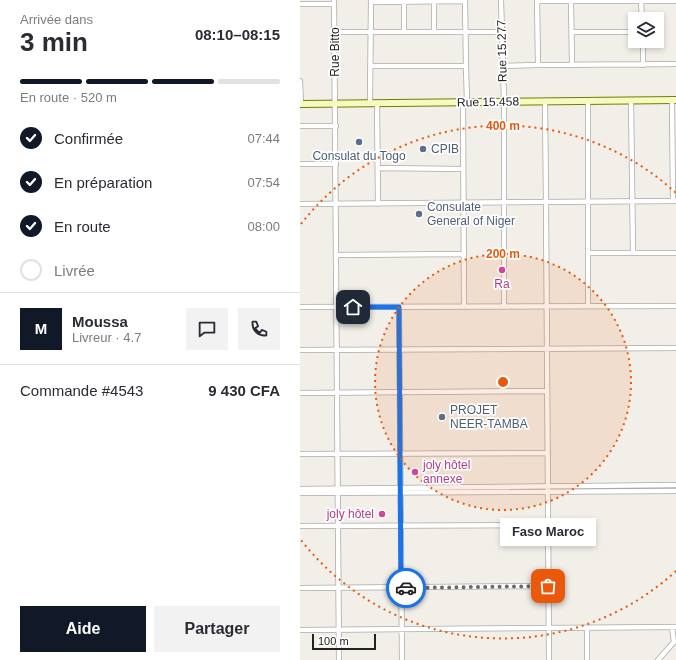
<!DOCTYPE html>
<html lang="fr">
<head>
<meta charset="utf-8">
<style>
  :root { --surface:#fff; --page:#f2f2f3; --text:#2b2b33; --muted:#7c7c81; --line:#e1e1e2; --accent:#111827 }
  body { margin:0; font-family:Helvetica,sans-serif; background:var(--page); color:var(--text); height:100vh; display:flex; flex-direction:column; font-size:15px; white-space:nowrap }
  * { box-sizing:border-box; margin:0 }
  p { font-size:13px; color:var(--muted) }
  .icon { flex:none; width:22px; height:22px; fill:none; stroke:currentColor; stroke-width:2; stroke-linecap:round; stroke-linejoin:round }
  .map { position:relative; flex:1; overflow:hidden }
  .sheet { display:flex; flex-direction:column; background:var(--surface); width:300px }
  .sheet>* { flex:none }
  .fabs { position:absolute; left:328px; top:12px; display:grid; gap:8px }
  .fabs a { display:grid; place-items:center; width:36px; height:36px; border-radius:0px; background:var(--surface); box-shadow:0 2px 6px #0003; font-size:20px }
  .scale { position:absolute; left:12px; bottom:10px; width:64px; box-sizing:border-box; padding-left:4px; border:2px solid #222; border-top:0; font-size:11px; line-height:14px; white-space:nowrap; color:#222; -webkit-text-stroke:3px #fff; paint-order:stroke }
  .pin { position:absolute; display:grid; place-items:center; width:34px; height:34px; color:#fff; margin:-17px; border-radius:8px; box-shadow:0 2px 6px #0006 }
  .courier { position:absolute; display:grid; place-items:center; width:40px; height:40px; margin:-20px; border:3px solid #1a73e8; border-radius:50%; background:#fff; color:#222; box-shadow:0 1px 5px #0007 }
  .bubble { position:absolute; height:28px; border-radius:0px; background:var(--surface); box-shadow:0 2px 6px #0003; font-size:13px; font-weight:600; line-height:28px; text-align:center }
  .overview em { font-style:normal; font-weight:600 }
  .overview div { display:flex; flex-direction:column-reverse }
  .overview { display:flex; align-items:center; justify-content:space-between; height:68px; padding:0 20px }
  h1 { font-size:26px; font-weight:600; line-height:30px }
  .bar { display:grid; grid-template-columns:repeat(4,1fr); gap:6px 4px; align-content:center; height:48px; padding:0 20px }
  .bar i { height:5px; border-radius:3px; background:var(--line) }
  .bar .active { background:var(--accent) }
  .bar p { grid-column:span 4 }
  .line { display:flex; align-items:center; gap:10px; padding:0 20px; border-top:1px solid var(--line) }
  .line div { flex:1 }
  .round { display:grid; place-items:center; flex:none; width:42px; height:42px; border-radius:0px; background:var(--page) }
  ol { padding:0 20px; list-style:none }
  li { display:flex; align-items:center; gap:12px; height:44px }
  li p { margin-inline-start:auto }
  li .icon { padding:4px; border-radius:50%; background:var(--accent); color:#fff; stroke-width:4 }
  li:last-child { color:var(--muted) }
  li i { width:22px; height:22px; border:2px solid var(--line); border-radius:50% }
  .action { display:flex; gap:8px; margin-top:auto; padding:8px 20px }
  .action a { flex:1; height:46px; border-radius:0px; background:var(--accent); color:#fff; font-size:16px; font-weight:600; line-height:46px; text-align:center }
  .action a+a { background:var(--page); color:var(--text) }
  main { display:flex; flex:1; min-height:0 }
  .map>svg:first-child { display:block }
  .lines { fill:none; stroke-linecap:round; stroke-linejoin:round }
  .street-casing { stroke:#a9a9a9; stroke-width:6 }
  .secondary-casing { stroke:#707d05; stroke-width:8 }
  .street { stroke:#fff; stroke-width:4.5 }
  .secondary { stroke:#f7fabf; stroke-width:6 }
  .done { stroke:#6b6a68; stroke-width:4; stroke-dasharray:0 7.2 }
  .route { stroke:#1a73e8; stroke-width:5 }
  .ring { fill:none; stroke:#e8590c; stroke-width:2; stroke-dasharray:2 4 }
  .service-dot { fill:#5c6f8a; stroke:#fff; stroke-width:1.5 }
  .hotel-dot { fill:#d1479c; stroke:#fff; stroke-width:1.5 }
  .labels { text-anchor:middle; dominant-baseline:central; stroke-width:3.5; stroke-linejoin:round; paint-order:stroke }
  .street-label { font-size:12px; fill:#222; stroke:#fff }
  .service-label { font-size:12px; fill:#4e5e75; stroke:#fff; text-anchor:start }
  .hotel-label { font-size:12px; fill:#b23c85; stroke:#fff }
  .centre { fill:#e8590c; stroke:#fff; stroke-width:2 }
  .ring-label { font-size:12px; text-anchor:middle; font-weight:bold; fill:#e8590c; stroke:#fff; stroke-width:3.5; stroke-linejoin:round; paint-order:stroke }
</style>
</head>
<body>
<main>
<section class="sheet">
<div class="overview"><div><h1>3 min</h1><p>Arrivée dans</p></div><em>08:10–08:15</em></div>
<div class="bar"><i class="active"></i><i class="active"></i><i class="active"></i><i></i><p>En route · 520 m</p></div>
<ol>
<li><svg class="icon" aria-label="check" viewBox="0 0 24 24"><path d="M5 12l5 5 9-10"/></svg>Confirmée<p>07:44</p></li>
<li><svg class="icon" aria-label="check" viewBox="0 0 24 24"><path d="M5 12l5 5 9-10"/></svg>En préparation<p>07:54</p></li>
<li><svg class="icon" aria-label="check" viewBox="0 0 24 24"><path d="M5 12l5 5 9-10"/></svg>En route<p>08:00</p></li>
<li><i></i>Livrée</li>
</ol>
<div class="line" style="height:72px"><b class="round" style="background:var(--accent);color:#fff">M</b><div><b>Moussa</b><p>Livreur · 4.7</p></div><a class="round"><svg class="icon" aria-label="chat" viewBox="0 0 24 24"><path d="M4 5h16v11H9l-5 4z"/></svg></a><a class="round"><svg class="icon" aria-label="phone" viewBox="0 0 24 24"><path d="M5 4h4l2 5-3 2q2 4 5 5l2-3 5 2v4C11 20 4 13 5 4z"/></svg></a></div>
<div class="line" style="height:52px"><div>Commande #4543</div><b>9 430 CFA</b></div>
<div class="action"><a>Aide</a><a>Partager</a></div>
</section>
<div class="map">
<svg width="376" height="660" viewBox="0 0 376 660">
  <rect width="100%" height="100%" fill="#f2efe9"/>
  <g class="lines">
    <defs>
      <path id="street" d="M34,0L39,660
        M165,0L166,66L167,102
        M201,0L204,101V306
        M237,0L238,65
        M237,1H376
        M271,1L272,65
        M341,1L342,19
        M71,2L165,1
        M104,2V31
        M0,4H34
        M134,31V1
        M35,32H201
        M272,32H335
        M343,41V65
        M71,66H166
        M202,66L238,65L376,64
        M0,81L1,104
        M331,100L333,253
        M372,100L373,201
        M245,101L246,202L249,660
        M288,101V306
        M163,102L164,306
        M70,103L71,0
        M77,103L78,204
        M0,126H36
        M0,164H36
        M78,168L163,169
        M0,204L376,201
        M289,253H376
        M36,255L164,254
        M0,307L376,306
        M99,307L102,660
        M0,350L376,348
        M0,393L247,391
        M0,454L248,453
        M0,489L376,485
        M0,493L376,491
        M0,526L249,525
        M0,588L248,586
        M287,628V660
        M0,630L376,627
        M358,660L374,642L372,627"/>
      <path id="secondary" d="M0,104L376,100"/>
    </defs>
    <use href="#street" class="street-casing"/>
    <use href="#secondary" class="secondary-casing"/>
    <use href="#street" class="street"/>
    <use href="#secondary" class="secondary"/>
  </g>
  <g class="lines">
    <path class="done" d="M106,588L248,586"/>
    <path class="route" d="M53,307H99L101,588H106"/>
  </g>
  <circle cx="203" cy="382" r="128" fill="#e8590c" fill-opacity=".12"/>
  <g class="ring">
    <circle cx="203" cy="382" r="128"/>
    <path d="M376 571A256 256 0 0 1 1 540M1 224A256 256 0 0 1 376 193"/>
  </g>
  <g class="service-dot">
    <circle cx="59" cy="142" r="4"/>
    <circle cx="123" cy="149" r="4"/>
    <circle cx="119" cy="214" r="4"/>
    <circle cx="142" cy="417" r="4"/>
  </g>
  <g class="hotel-dot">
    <circle cx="202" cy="270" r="4"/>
    <circle cx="115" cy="472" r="4"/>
    <circle cx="82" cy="514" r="4"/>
  </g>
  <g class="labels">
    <g class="street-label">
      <text transform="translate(202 51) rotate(-91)">Rue 15.277</text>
      <text transform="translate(35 52) rotate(-90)">Rue Bitto</text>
      <text transform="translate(188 102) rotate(-1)">Rue 15.458</text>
    </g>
    <g class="service-label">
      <text x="131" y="149">CPIB</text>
      <text x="59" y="156" text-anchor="middle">Consulat du Togo</text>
      <text x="127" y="207">Consulate<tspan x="127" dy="14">General of Niger</tspan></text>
      <text x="150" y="410">PROJET<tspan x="150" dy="14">NEER-TAMBA</tspan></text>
    </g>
    <g class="hotel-label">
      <text x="202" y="284">Ra</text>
      <text x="123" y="465" text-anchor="start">joly hôtel<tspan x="123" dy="14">annexe</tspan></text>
      <text x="74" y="514" text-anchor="end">joly hôtel</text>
    </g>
  </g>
  <circle cx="203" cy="382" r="6" class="centre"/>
  <g class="ring-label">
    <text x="203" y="130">400 m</text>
    <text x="203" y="258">200 m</text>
  </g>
</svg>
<div class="fabs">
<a><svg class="icon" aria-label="layers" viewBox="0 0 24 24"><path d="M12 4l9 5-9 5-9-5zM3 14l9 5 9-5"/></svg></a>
</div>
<div class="scale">100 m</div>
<div class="pin" style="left:248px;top:586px;background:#ea580c"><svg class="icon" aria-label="bag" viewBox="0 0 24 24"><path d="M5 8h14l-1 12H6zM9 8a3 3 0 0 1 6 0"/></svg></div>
<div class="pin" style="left:53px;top:307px;background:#1f2937"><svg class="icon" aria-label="home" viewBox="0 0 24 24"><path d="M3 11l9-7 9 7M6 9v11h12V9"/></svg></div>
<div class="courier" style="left:106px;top:588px"><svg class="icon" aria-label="car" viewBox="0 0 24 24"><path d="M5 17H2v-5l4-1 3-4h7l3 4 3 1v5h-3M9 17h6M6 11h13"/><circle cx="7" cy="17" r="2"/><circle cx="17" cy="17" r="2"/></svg></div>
<div class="bubble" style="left:200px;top:518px;width:96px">Faso Maroc</div>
</div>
</main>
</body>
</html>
